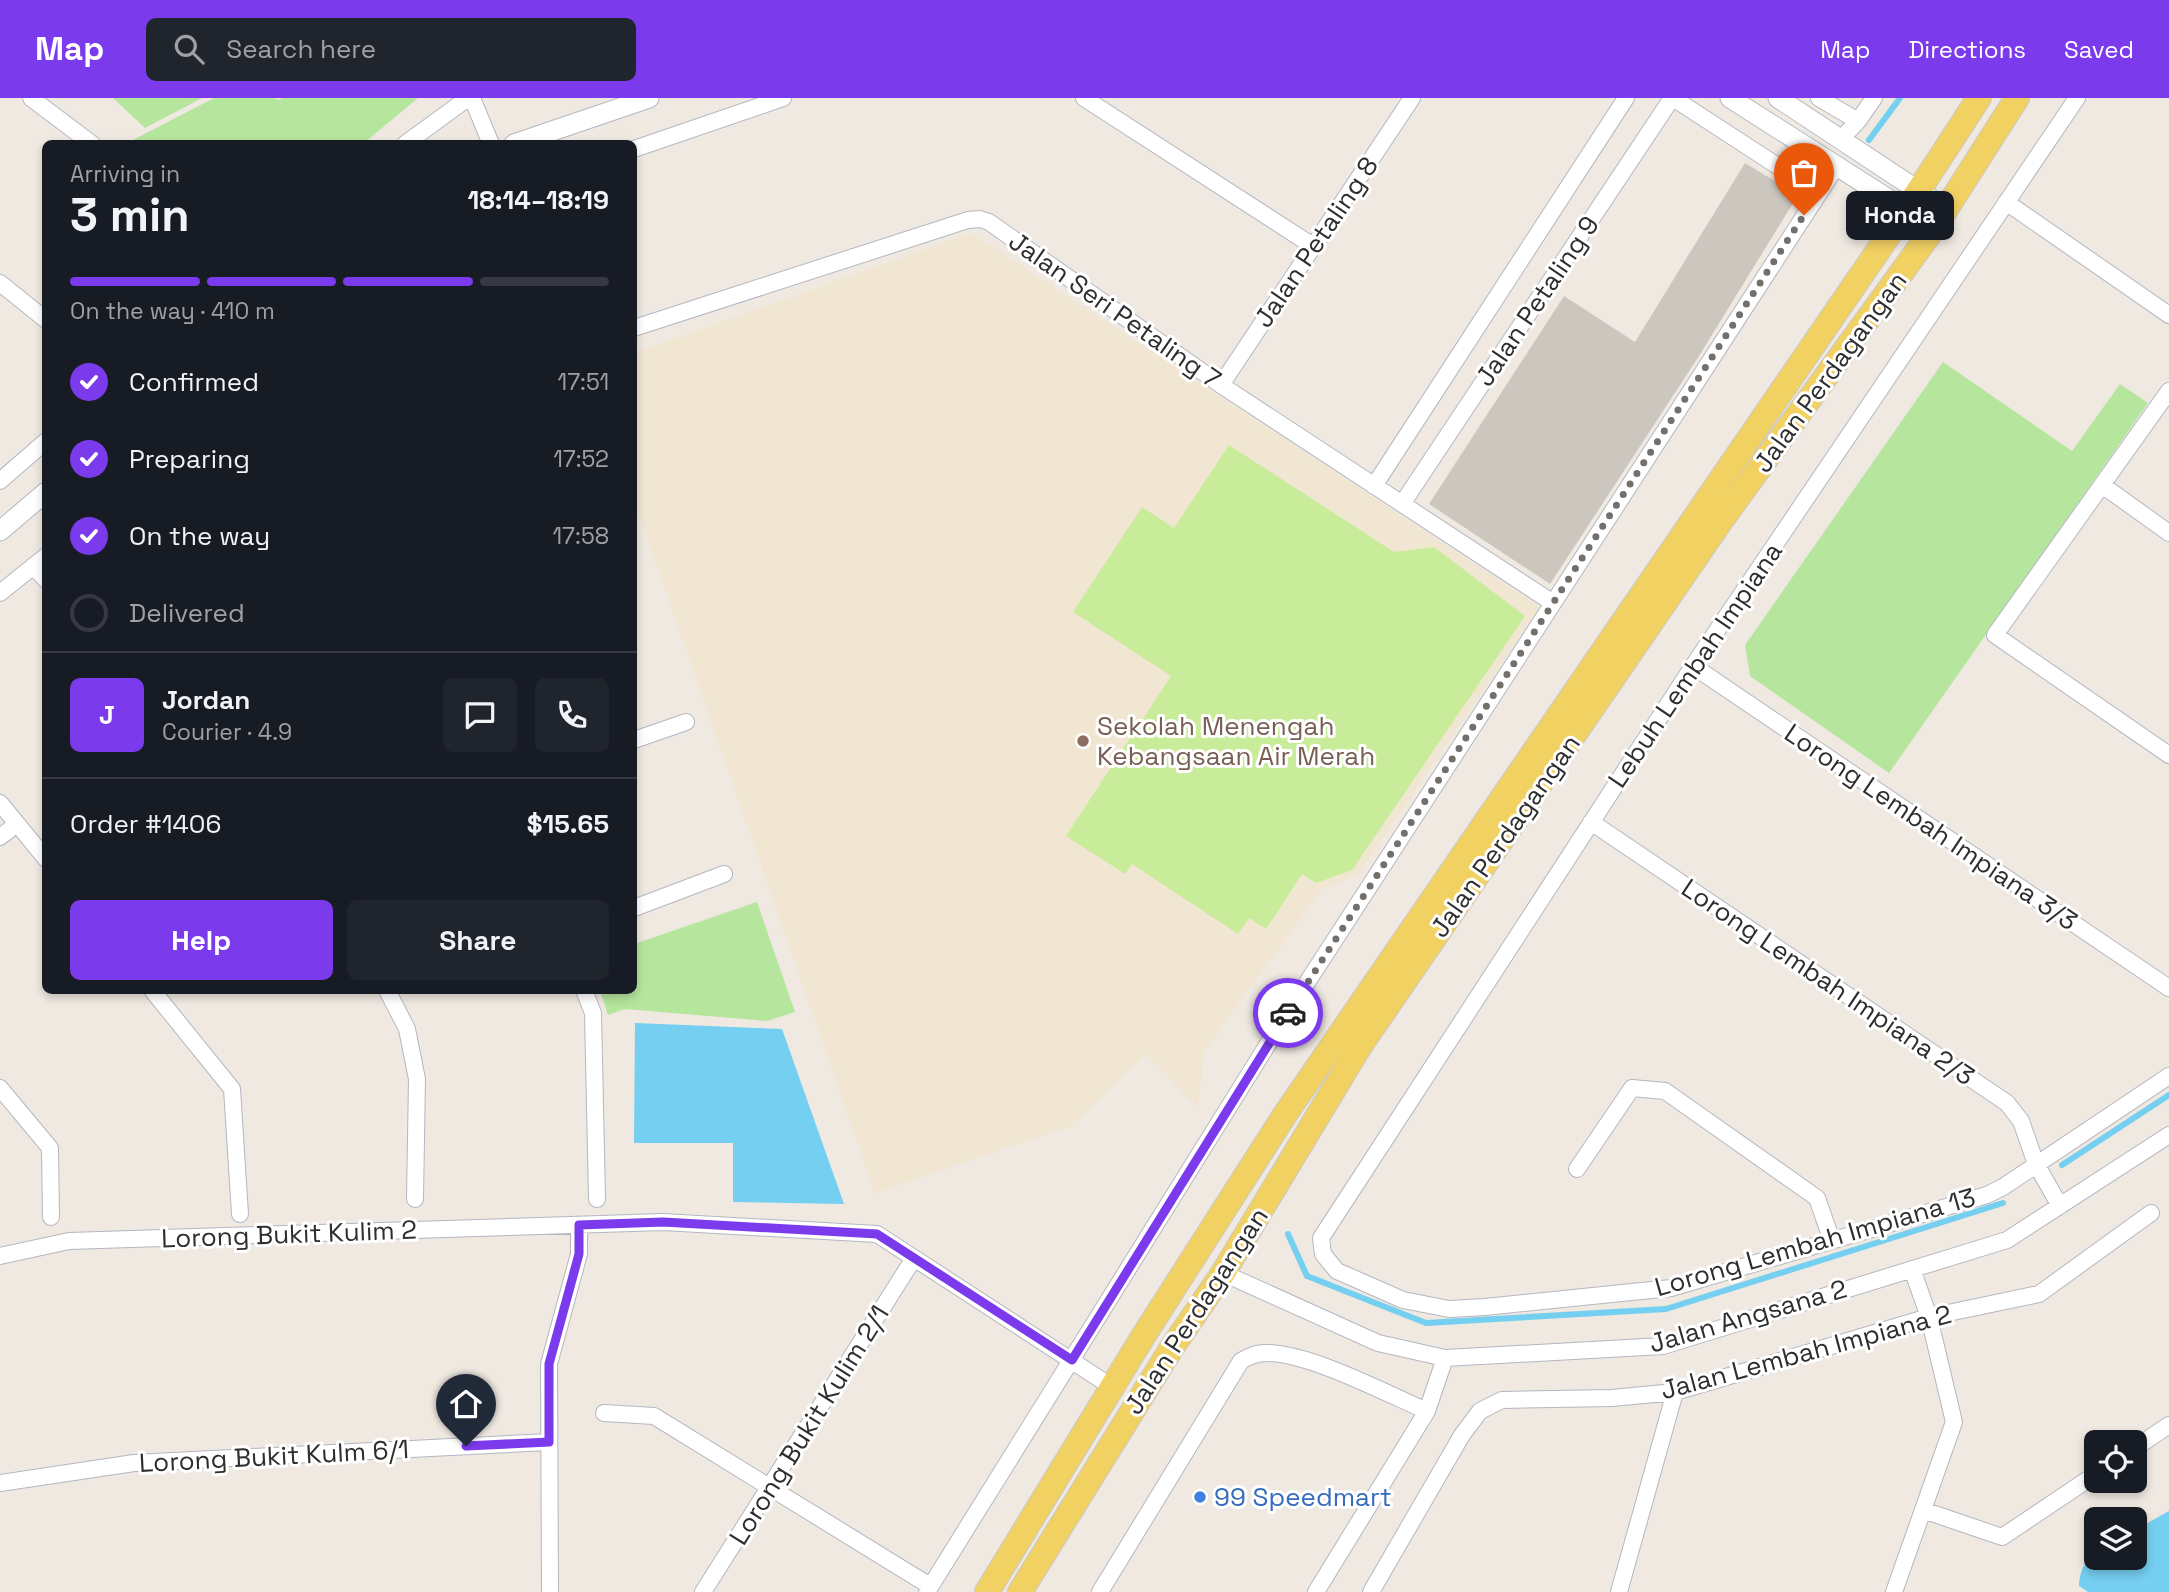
<!DOCTYPE html>
<html lang="en">
<head>
<meta charset="utf-8">
<style>
  :root { --surface:#171b24; --page:#20242c; --text:#f1f3f6; --muted:#9ea1a6; --line:#363941; --accent:#7c3aed }
  body { margin:0; font-family:"Space Grotesk",sans-serif; background:var(--page); color:var(--text); height:100vh; display:flex; flex-direction:column; font-size:26px; white-space:nowrap }
  * { box-sizing:border-box; margin:0 }
  p { font-size:23px; color:var(--muted) }
  .icon { flex:none; width:38px; height:38px; fill:none; stroke:currentColor; stroke-width:2; stroke-linecap:round; stroke-linejoin:round }
  .map { position:relative; flex:1; overflow:hidden }
  .panel { position:absolute; left:42px; top:42px; width:595px; height:854px; display:flex; flex-direction:column; background:var(--surface); border-radius:10px; box-shadow:0 4px 10px #0003 }
  .panel>* { flex:none }
  .fabs { position:absolute; left:2084px; top:1332px; display:grid; gap:14px }
  .fabs a { display:grid; place-items:center; width:63px; height:63px; border-radius:10px; background:var(--surface); box-shadow:0 4px 10px #0003; font-size:35px }
  .pin { position:absolute; display:grid; place-items:center; width:60px; height:60px; color:#fff; margin:-72px -30px; border-radius:50% 50% 50% 0; rotate:-45deg; box-shadow:0 0 7px #0007 }
  .pin .icon { rotate:45deg }
  .courier { position:absolute; display:grid; place-items:center; width:70px; height:70px; margin:-35px; border:5px solid #7c3aed; border-radius:50%; background:#fff; color:#222; box-shadow:0 2px 9px #0007 }
  .bubble { position:absolute; height:49px; border-radius:10px; background:var(--surface); box-shadow:0 4px 10px #0003; font-size:23px; font-weight:700; line-height:49px; text-align:center }
  .headline em { font-style:normal; font-weight:700 }
  .headline div { display:flex; flex-direction:column-reverse }
  .headline { display:flex; align-items:center; justify-content:space-between; height:119px; padding:0 28px }
  h1 { font-size:46px; font-weight:700; line-height:52px }
  .bar { display:grid; grid-template-columns:repeat(4,1fr); gap:10px 7px; align-content:center; height:84px; padding:0 28px }
  .bar i { height:9px; border-radius:5px; background:var(--line) }
  .bar .on { background:var(--accent) }
  .bar p { grid-column:span 4 }
  .line { display:flex; align-items:center; gap:18px; padding:0 28px; border-top:2px solid var(--line) }
  .line div { flex:1 }
  .round { display:grid; place-items:center; flex:none; width:74px; height:74px; border-radius:10px; background:var(--page) }
  ol { padding:0 28px; list-style:none }
  li { display:flex; align-items:center; gap:21px; height:77px }
  li p { margin-inline-start:auto }
  li .icon { padding:7px; border-radius:50%; background:var(--accent); color:#fff; stroke-width:4 }
  li:last-child { color:var(--muted) }
  li i { width:38px; height:38px; border:4px solid var(--line); border-radius:50% }
  .button { display:flex; gap:14px; margin-top:auto; padding:14px 28px }
  .button a { flex:1; height:80px; border-radius:10px; background:var(--accent); color:#fff; font-size:28px; font-weight:700; line-height:80px; text-align:center }
  .button a+a { background:var(--page); color:var(--text) }
  header { display:flex; align-items:center; gap:42px; box-sizing:border-box; height:98px; padding:0 35px; background:var(--accent); color:#fff }
  header strong { font-size:33px }
  nav { display:flex; gap:38px; margin-inline-start:auto; font-size:24px }
  .search { width:490px; height:63px; background:var(--page); display:flex; align-items:center; gap:18px; box-sizing:border-box; padding:0 24px; border-radius:10px; color:var(--muted); font-size:26px }
  .map>svg:first-child { display:block }
  .education { fill:#f0e6d1 }
  .green { fill:#b6e59e }
  .pitch { fill:#c9ec9a }
  .water { fill:#75cff0 }
  .lines { fill:none; stroke-linecap:round; stroke-linejoin:round }
  .stream { stroke:#75cff0; stroke-width:6 }
  .building { fill:#cbc7bf }
  .minor-casing { stroke:#b4b7c1; stroke-width:18 }
  .tertiary-casing { stroke:#b4b7c1; stroke-width:21 }
  .primary-casing { stroke:#c9c9c9; stroke-width:26 }
  .minor { stroke:#fff; stroke-width:16 }
  .tertiary { stroke:#fff; stroke-width:19 }
  .primary { stroke:#f2d163; stroke-width:24 }
  .done { stroke:#726f6d; stroke-width:7; stroke-dasharray:0 12.6 }
  .route { stroke:#7c3aed; stroke-width:9 }
  .education-dot { fill:#8d6e63; stroke:#fff; stroke-width:2.5 }
  .shop-dot { fill:#3f7fe0; stroke:#fff; stroke-width:2.5 }
  .labels { text-anchor:middle; dominant-baseline:central; stroke-width:6; stroke-linejoin:round; paint-order:stroke }
  .street-label { font-size:26px; fill:#2e2e2e; stroke:#fff }
  .education-label { font-size:26px; fill:#785e54; stroke:#fff; text-anchor:start }
  .shop-label { font-size:26px; fill:#366cbe; stroke:#fff; text-anchor:start }
</style>
</head>
<body>
<header>
<strong>Map</strong>
<div class="search"><svg class="icon" aria-label="search" viewBox="0 0 24 24"><circle cx="10" cy="10" r="6"/><path d="M15 15l6 6"/></svg>Search here</div>
<nav><a>Map</a><a>Directions</a><a>Saved</a></nav>
</header>
<div class="map">
<svg width="2169" height="1494" viewBox="0 0 2169 1494">
  <rect width="100%" height="100%" fill="#efe9e1"/>
  <path class="education" d="M971,135L1540,509L1358,777L1322,791L1204,953L1198,1010L1146,956L1071,1028L875,1095L634,402V255Z"/>
  <path class="green" d="M113,0H202L145,30Z
    M214,0H274L279,2L282,0H418L364,45H127Z
    M1943,264L2072,353L2120,286L2148,305L1889,675L1750,578L1745,547Z
    M757,804L795,914L767,923L625,911L608,917L600,893L634,892V846Z"/>
  <path class="pitch" d="M1229,347L1394,454L1434,449L1525,518L1352,772L1316,785L1302,776L1266,831L1249,820L1238,836L1132,766L1125,776L1066,738L1171,578L1073,514L1142,409L1174,430Z"/>
  <path class="water" d="M635,925L782,931L844,1106L733,1104V1045H634Z
    M2169,1413V1494H2088L2079,1488C2079,1474 2085,1462 2096,1454V1460H2135V1432Z"/>
  <g class="lines">
    <path class="stream" d="M1869,42L1900,0
      M2062,1067L2169,997
      M1288,1136L1307,1178L1426,1225L1666,1211L2003,1105"/>
  </g>
  <path class="building" d="M1745,65L1798,97L1699,258L1550,486L1429,406L1564,198L1635,244Z"/>
  <g class="lines">
    <defs>
      <path id="minor" d="M31,0L92,46
        M472,0L491,46
        M1084,0L1313,148
        M1673,0L1819,95
        M1819,0L1858,23
        M2077,0L1693,568L1321,1140L1323,1156L1337,1173L1403,1202L1449,1211L1485,1209L1671,1190L1987,1097L2003,1089L2169,978
        M1840,42L1858,23L1874,0
        M405,46L468,0
        M634,51L783,0
        M2006,104L2169,217
        M0,185L46,222
        M634,230L968,122L980,121L989,124L1221,287L1553,505
        M1221,287L1412,0
        M2169,293L1995,537L2169,657
        M0,383L46,343
        M2102,387L2169,435
        M1374,388L1626,0
        M1402,406L1672,0
        M33,468L46,482
        M0,495L46,458
        M1693,568L2169,890
        M634,642L686,624
        M0,705L46,761
        M1591,724L2007,1005L2021,1023L2036,1066L2060,1108
        M0,739L17,726
        M634,810L724,776
        M152,892L232,991L240,1116
        M387,892L407,931L417,981L415,1101
        M584,892L593,915L597,1101
        M0,990L50,1050L51,1119
        M1577,1071L1632,990L1665,993L1817,1100L1832,1143
        M0,1158L69,1143L663,1124L877,1136L1112,1289
        M1223,1175L1378,1245L1445,1260L1663,1248L2007,1142L2169,1037
        M604,1315L654,1318L930,1488
        M2135,1350L2169,1327
        M0,1385L134,1365L549,1344
        M1923,1412L2002,1439L2096,1376
        M550,1494L549,1266L579,1156V1127
        M703,1494L914,1160
        M927,1494L1286,917L1836,69
        M1100,1494L1241,1263C1249,1258 1256,1255 1266,1255C1310,1255 1385,1295 1427,1313
        M1316,1494L1427,1313L1445,1260
        M1371,1494L1462,1337L1480,1313L1502,1302L1612,1300L1675,1294L1929,1219L2039,1196L2151,1115
        M1619,1494L1675,1294
        M1894,1494L1954,1324L1929,1219L1912,1171"/>
      <path id="tertiary" d="M1730,0L1934,130
        M1778,0L1946,111
        M514,46L649,0
        M0,433L46,394"/>
      <path id="primary" d="M987,1494L1144,1237L1284,1018L1906,112L1979,0
        M1020,1494L1171,1251L1223,1175L1360,948L1723,420L1934,130L2017,0"/>
    </defs>
    <use href="#minor" class="minor-casing"/>
    <use href="#tertiary" class="tertiary-casing"/>
    <use href="#primary" class="primary-casing"/>
    <use href="#minor" class="minor"/>
    <use href="#tertiary" class="tertiary"/>
    <use href="#primary" class="primary"/>
  </g>
  <g class="lines">
    <path class="done" d="M1288,915L1804,117"/>
    <path class="route" d="M466,1348L549,1344V1266L579,1156V1127L663,1124L877,1136L1072,1262L1288,915"/>
  </g>
  <circle class="education-dot" cx="1083" cy="643" r="7"/>
  <circle class="shop-dot" cx="1200" cy="1399" r="7"/>
  <g class="labels">
    <g class="street-label">
      <text transform="translate(1316 144) rotate(-56)">Jalan Petaling 8</text>
      <text transform="translate(1537 203) rotate(-56)">Jalan Petaling 9</text>
      <text transform="translate(1115 212) rotate(35)">Jalan Seri Petaling 7</text>
      <text transform="translate(1830 274) rotate(-54)">Jalan Perdagangan</text>
      <text transform="translate(1695 567) rotate(-56)">Lebuh Lembah Impiana</text>
      <text transform="translate(1931 729) rotate(34)">Lorong Lembah Impiana 3/3</text>
      <text transform="translate(1505 738) rotate(-55)">Jalan Perdagangan</text>
      <text transform="translate(1828 884) rotate(34)">Lorong Lembah Impiana 2/3</text>
      <text transform="translate(289 1136) rotate(-2)">Lorong Bukit Kulim 2</text>
      <text transform="translate(1815 1144) rotate(-16)">Lorong Lembah Impiana 13</text>
      <text transform="translate(1196 1213) rotate(-57)">Jalan Perdagangan</text>
      <text transform="translate(1748 1218) rotate(-16)">Jalan Angsana 2</text>
      <text transform="translate(1806 1254) rotate(-15)">Jalan Lembah Impiana 2</text>
      <text transform="translate(809 1327) rotate(-58)">Lorong Bukit Kulim 2/1</text>
      <text transform="translate(274 1358) rotate(-3)">Lorong Bukit Kulm 6/1</text>
    </g>
    <g class="education-label">
      <text x="1097" y="628">Sekolah Menengah<tspan x="1097" dy="30">Kebangsaan Air Merah</tspan></text>
    </g>
    <g class="shop-label">
      <text x="1214" y="1399">99 Speedmart</text>
    </g>
  </g>
</svg>
<div class="fabs">
<a><svg class="icon" aria-label="locate" viewBox="0 0 24 24"><circle cx="12" cy="12" r="6"/><path d="M12 2v4M12 18v4M2 12h4M18 12h4"/></svg></a>
<a><svg class="icon" aria-label="layers" viewBox="0 0 24 24"><path d="M12 4l9 5-9 5-9-5zM3 14l9 5 9-5"/></svg></a>
</div>
<div class="pin" style="left:1804px;top:117px;background:#ea580c"><svg class="icon" aria-label="bag" viewBox="0 0 24 24"><path d="M5 8h14l-1 12H6zM9 8a3 3 0 0 1 6 0"/></svg></div>
<div class="pin" style="left:466px;top:1348px;background:#1f2937"><svg class="icon" aria-label="home" viewBox="0 0 24 24"><path d="M3 11l9-7 9 7M6 9v11h12V9"/></svg></div>
<div class="courier" style="left:1288px;top:915px"><svg class="icon" aria-label="car" viewBox="0 0 24 24"><path d="M5 17H2v-5l4-1 3-4h7l3 4 3 1v5h-3M9 17h6M6 11h13"/><circle cx="7" cy="17" r="2"/><circle cx="17" cy="17" r="2"/></svg></div>
<div class="bubble" style="left:1846px;top:93px;width:108px">Honda</div>
<section class="panel">
<div class="headline"><div><h1>3 min</h1><p>Arriving in</p></div><em>18:14–18:19</em></div>
<div class="bar"><i class="on"></i><i class="on"></i><i class="on"></i><i></i><p>On the way · 410 m</p></div>
<ol>
<li><svg class="icon" aria-label="check" viewBox="0 0 24 24"><path d="M5 12l5 5 9-10"/></svg>Confirmed<p>17:51</p></li>
<li><svg class="icon" aria-label="check" viewBox="0 0 24 24"><path d="M5 12l5 5 9-10"/></svg>Preparing<p>17:52</p></li>
<li><svg class="icon" aria-label="check" viewBox="0 0 24 24"><path d="M5 12l5 5 9-10"/></svg>On the way<p>17:58</p></li>
<li><i></i>Delivered</li>
</ol>
<div class="line" style="height:126px"><b class="round" style="background:var(--accent);color:#fff">J</b><div><b>Jordan</b><p>Courier · 4.9</p></div><a class="round"><svg class="icon" aria-label="chat" viewBox="0 0 24 24"><path d="M4 5h16v11H9l-5 4z"/></svg></a><a class="round"><svg class="icon" aria-label="phone" viewBox="0 0 24 24"><path d="M5 4h4l2 5-3 2q2 4 5 5l2-3 5 2v4C11 20 4 13 5 4z"/></svg></a></div>
<div class="line" style="height:91px"><div>Order #1406</div><b>$15.65</b></div>
<div class="button"><a>Help</a><a>Share</a></div>
</section>
</div>
</body>
</html>
